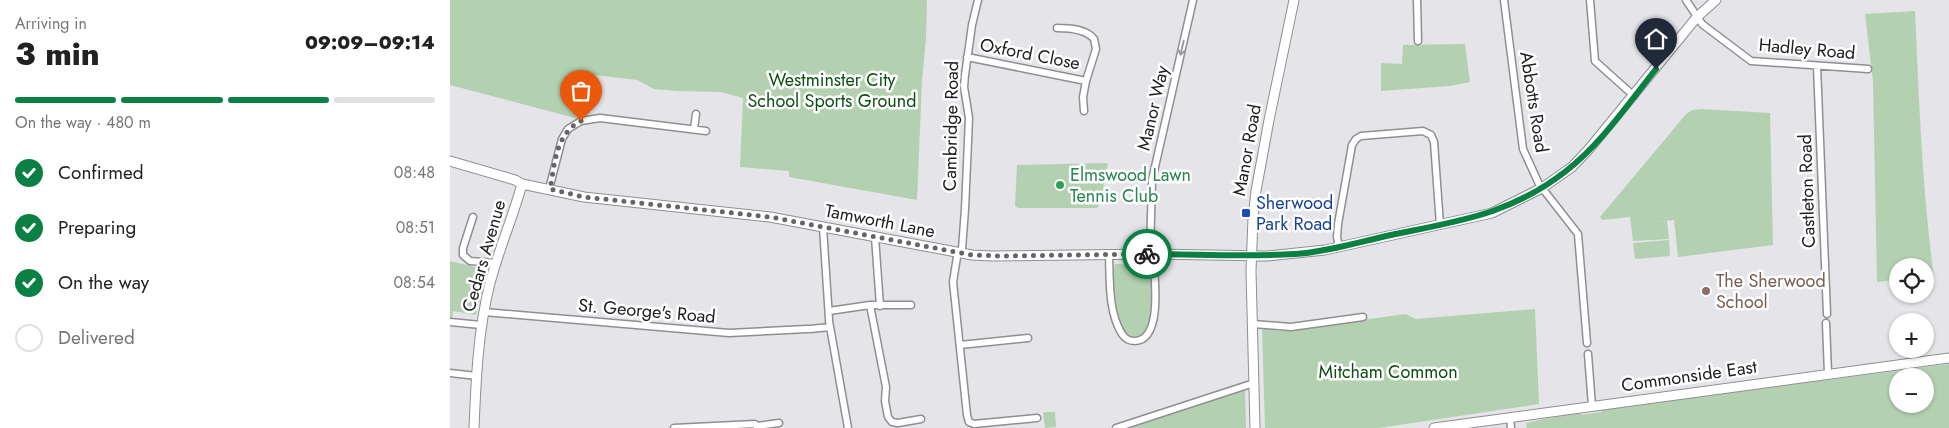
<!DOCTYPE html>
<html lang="en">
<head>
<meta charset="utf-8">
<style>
  :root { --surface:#fff; --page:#f6f6f6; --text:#222; --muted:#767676; --line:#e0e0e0; --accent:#0b8043 }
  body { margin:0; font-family:Jost,sans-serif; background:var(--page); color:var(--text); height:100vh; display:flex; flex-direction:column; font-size:19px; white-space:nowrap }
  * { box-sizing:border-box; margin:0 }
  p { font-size:16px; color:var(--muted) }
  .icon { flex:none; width:28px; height:28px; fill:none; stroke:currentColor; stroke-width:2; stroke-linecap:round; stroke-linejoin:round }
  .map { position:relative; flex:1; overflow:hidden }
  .side { display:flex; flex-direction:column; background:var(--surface); width:450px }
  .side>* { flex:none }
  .controls { position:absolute; left:1439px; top:258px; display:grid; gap:10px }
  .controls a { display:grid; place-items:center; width:45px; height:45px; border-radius:50%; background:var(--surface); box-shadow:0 1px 4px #0004; font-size:25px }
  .pin { position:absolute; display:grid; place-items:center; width:42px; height:42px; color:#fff; margin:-51px -21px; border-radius:50% 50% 50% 0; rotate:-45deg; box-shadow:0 0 5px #0007 }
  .pin .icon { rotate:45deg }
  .courier { position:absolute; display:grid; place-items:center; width:50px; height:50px; margin:-25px; border:4px solid #0b8043; border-radius:50%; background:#fff; color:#222; box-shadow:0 1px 6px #0007 }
  .head em { font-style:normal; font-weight:800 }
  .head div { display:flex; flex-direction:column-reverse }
  .head { display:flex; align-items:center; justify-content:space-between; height:85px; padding:0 15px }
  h1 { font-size:32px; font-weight:800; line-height:38px }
  .bar { display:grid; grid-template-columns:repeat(4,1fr); gap:8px 5px; align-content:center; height:60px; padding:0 15px }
  .bar i { height:6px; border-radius:4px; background:var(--line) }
  .bar .active { background:var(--accent) }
  .bar p { grid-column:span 4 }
  ol { padding:0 15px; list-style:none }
  li { display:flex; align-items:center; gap:15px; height:55px }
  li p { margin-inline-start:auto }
  li .icon { padding:5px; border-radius:50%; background:var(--accent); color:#fff; stroke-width:4 }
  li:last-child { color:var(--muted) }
  li i { width:28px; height:28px; border:2px solid var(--line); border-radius:50% }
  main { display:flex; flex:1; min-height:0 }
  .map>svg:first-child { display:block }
  .green { fill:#b3d1b1; fill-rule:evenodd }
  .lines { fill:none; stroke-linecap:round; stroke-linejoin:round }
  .street-casing { stroke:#8f8f93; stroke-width:9 }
  .secondary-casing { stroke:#8f8f93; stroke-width:11 }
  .street { stroke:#fff; stroke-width:6 }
  .secondary { stroke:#fff; stroke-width:9 }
  .oneway { stroke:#9b9b9c }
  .done { stroke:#656568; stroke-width:5; stroke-dasharray:0 9 }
  .route { stroke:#0b8043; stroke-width:6 }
  .leisure-dot { fill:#2e9e5b; stroke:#fff; stroke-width:2 }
  .transit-dot { fill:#1a4fb4; stroke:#fff; stroke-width:2 }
  .education-dot { fill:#8d6e63; stroke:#fff; stroke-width:2 }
  .labels { text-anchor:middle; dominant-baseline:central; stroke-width:5; stroke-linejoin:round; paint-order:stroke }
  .street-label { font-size:18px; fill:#202022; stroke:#fff }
  .park-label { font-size:18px; fill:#0d4f13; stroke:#fff }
  .leisure-label { font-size:18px; fill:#27864d; stroke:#fff; text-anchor:start }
  .transit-label { font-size:18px; fill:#164399; stroke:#fff; text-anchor:start }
  .education-label { font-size:18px; fill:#785e54; stroke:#fff; text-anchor:start }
</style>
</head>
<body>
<main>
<section class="side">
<div class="head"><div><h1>3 min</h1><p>Arriving in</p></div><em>09:09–09:14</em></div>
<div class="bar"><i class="active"></i><i class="active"></i><i class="active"></i><i></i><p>On the way · 480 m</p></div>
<ol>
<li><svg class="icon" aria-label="check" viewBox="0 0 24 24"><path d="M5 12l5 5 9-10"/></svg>Confirmed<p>08:48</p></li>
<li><svg class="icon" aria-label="check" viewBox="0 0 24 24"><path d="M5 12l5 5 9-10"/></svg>Preparing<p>08:51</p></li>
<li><svg class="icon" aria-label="check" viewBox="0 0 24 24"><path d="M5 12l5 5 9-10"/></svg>On the way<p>08:54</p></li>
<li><i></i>Delivered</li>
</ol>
</section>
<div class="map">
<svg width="1499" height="428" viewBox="0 0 1499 428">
  <rect width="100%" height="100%" fill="#e4e4e9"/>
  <path class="green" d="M0,0H477L476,38L472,80L467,200L339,177V171L290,167L293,98L271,92L227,91L204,89L187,80L136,74L127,117L125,118L0,85Z
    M1465,11C1469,100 1472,189 1484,278H1475V266H1448L1447,280L1427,282L1423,82L1415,14Z
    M1015,44L1020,82L1000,86L931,91V63L952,64L953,45Z
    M1251,109L1320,113L1323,245L1228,257L1224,220L1203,222L1217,221L1219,239L1183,241L1180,217L1152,220L1150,217L1237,113L1243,110Z
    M658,163L650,204L647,208H568L565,206L567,165Z
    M1219,240L1220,256L1185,259L1183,243Z
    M0,261L25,267L38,266L26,315L3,311L2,318H0Z
    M665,264L700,265C701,283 708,328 689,336C684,337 679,337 675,332C666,320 660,278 665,264Z
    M1085,309L1089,404L929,428H815L812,328L831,331L956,314L965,319Z
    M1499,364V428H1077L1076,423L1130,411L1131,415L1152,412L1151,410ZM1448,376H1475V404H1448Z
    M795,390L796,428H677Z
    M595,412H605L606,427L595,428L593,413Z"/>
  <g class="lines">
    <defs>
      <path id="street" d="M528,0L522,25L515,75L514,87L519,118L515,209L512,249L507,257L503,282L517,415L519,422L524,424L587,418
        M967,0L968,41
        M1054,0L1073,149L1089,184L1128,234L1137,343
        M1140,0L1145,61L1184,96
        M1236,0L1252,24L1301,61L1418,69
        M607,28C620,28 636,29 644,39L646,49L636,81
        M517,57L636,81L633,97L634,111
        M1367,66L1377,314
        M244,129L246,114
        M99,189L112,139L118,129L131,121L150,118L256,131
        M23,217L13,248V255L20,261L47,263
        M373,227L379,319
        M425,237L430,306
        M889,247L887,237L888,224L902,145L906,139L911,136L973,131L981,135L984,142L990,225
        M700,254L702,180L743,0
        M659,255C660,280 658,312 672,334C675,339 680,341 685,341C714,340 704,273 703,254
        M420,305L436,387L435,401L438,417L442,422L448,423L471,419
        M379,311L420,305H461
        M34,312L279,333L357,329
        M379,321L398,428
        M0,322L31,325
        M1376,323L1378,373
        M803,324L841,327L913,317
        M360,329L380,327
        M510,345L578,338
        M1138,354L1142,406
        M0,373L27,376
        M1060,418L1061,428
        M307,426L329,423
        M224,428L305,424L308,428
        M666,428L804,383"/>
      <path id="secondary" d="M0,161L65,180L72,184L134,197L320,217L522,255L542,256L703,254L817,256L875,250L1042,213L1092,188L1122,167L1139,149L1247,17L1266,0
        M24,428C26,379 28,330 40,283C49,249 63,217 72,184
        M805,428L801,271L803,218L806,191L819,120L844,0
        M984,428L1499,358"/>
    </defs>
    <use href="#street" class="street-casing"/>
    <use href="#secondary" class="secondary-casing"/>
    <use href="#street" class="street"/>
    <use href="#secondary" class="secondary"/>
  </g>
  <defs><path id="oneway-shaft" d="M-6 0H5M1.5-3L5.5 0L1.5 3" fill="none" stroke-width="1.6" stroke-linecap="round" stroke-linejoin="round" transform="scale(1.25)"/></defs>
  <use class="oneway" href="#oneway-shaft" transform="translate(732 48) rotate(103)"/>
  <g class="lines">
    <path class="done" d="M131,121C105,134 105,164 100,189L134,197L320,217L522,255L551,256L697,254"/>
    <path class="route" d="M697,254C747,254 796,257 845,254C877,252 909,242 941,235C1008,221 1060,215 1116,171C1151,144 1178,104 1206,69"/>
  </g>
  <circle class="leisure-dot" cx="610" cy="185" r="5"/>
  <rect class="transit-dot" x="791" y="208" width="10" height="10" rx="2.5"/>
  <circle class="education-dot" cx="1256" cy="291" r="5"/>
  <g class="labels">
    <g class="street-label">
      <text transform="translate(1357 49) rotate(5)">Hadley Road</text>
      <text transform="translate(580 54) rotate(11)">Oxford Close</text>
      <text transform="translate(1084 102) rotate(81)">Abbotts Road</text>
      <text transform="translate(703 108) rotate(-77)">Manor Way</text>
      <text transform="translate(501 126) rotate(-89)">Cambridge Road</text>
      <text transform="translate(797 150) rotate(-80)">Manor Road</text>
      <text transform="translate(1357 191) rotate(-92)">Castleton Road</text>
      <text transform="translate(430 221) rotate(11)">Tamworth Lane</text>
      <text transform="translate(34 256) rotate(-74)">Cedars Avenue</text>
      <text transform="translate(197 311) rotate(5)">St. George's Road</text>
      <text transform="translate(1239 376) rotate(-8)">Commonside East</text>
    </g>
    <g class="park-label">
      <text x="382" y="80">Westminster City<tspan x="382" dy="21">School Sports Ground</tspan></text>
      <text x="938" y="372">Mitcham Common</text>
    </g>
    <g class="leisure-label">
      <text x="620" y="175">Elmswood Lawn<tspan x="620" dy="21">Tennis Club</tspan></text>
    </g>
    <g class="transit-label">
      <text x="806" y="203">Sherwood<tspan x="806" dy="21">Park Road</tspan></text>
    </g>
    <g class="education-label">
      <text x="1266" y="281">The Sherwood<tspan x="1266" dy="21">School</tspan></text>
    </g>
  </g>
</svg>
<div class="controls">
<a><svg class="icon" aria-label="locate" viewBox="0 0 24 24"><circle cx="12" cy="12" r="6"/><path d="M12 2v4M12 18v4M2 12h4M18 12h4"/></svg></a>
<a>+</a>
<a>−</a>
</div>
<div class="pin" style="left:131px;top:121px;background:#ea580c"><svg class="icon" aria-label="bag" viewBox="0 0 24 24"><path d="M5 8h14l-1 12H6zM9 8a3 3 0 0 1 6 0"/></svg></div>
<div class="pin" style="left:1206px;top:69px;background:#1f2937"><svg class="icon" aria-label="home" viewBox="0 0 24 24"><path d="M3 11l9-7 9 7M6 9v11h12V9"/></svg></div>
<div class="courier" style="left:697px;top:254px"><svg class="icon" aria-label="bike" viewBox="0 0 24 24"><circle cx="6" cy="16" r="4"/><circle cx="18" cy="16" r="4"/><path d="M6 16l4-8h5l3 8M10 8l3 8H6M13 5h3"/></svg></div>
</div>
</main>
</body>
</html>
